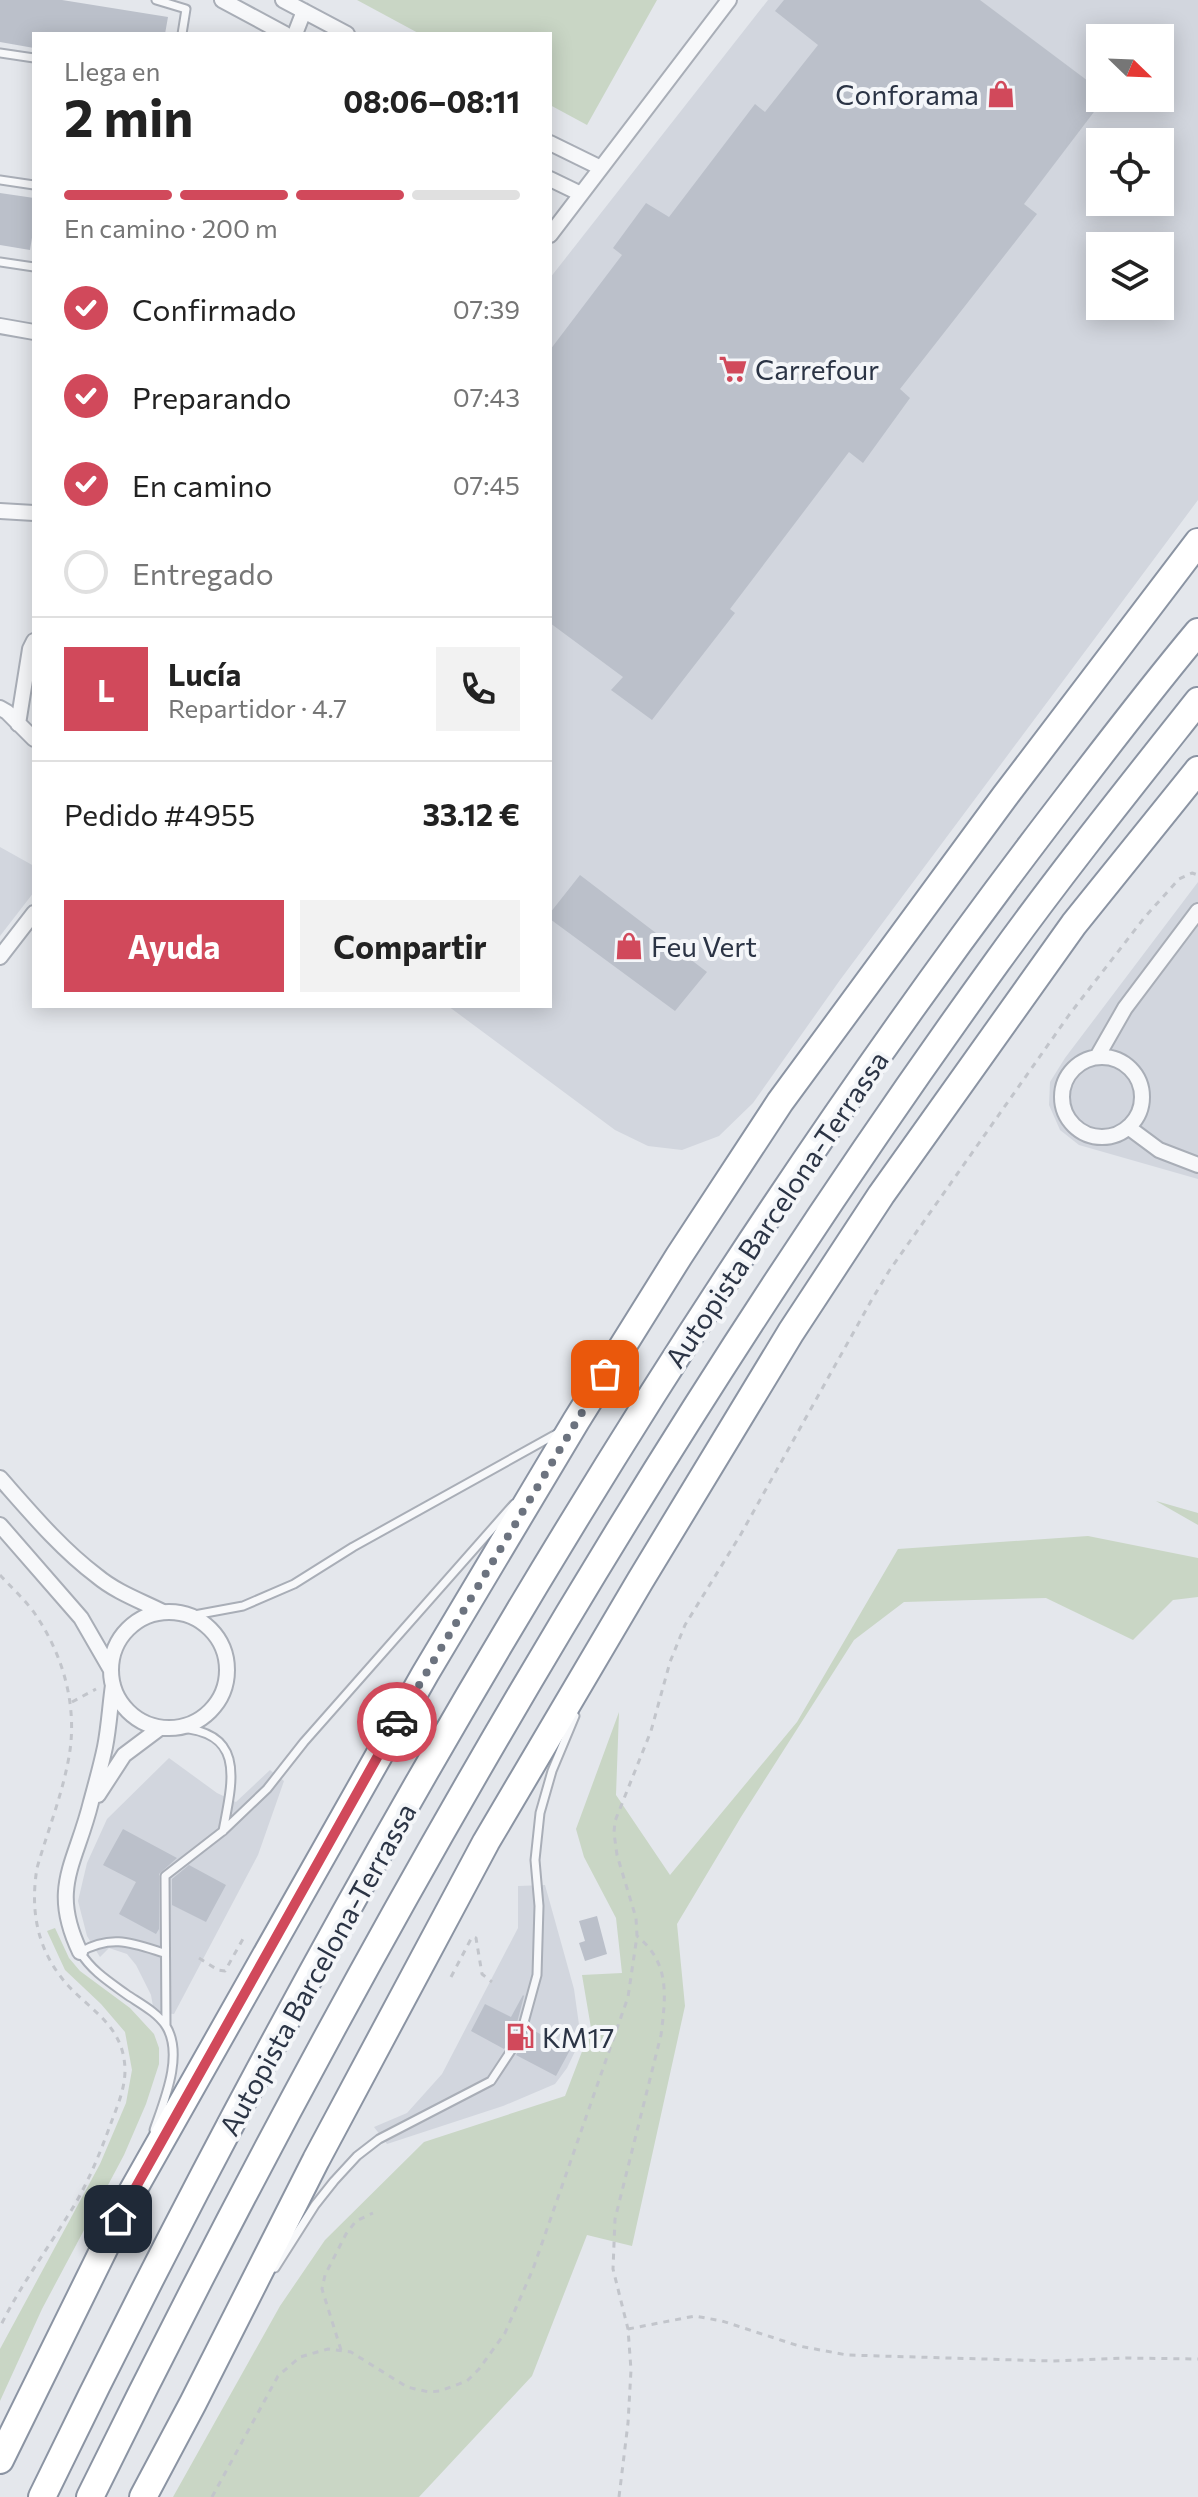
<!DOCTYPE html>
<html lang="es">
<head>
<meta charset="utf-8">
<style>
  :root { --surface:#fff; --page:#f2f2f2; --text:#222; --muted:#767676; --line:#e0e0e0; --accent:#d1495b }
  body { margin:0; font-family:Commissioner,sans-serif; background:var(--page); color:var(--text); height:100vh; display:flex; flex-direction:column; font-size:30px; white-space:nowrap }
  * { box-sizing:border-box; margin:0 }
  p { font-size:26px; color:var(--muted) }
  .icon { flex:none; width:44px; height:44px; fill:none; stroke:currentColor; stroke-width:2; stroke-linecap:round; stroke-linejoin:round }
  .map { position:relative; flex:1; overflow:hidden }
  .side { position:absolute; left:32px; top:32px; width:520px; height:976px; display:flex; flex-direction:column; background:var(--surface); border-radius:0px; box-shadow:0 4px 20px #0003 }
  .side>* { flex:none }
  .needle { width:52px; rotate:113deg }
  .fabs { position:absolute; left:1086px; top:24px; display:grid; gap:16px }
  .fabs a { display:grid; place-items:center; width:88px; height:88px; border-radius:0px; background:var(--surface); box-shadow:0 4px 20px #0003; font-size:40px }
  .pin { position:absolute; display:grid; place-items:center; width:68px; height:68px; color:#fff; margin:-34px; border-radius:16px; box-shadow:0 4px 12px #0006 }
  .courier { position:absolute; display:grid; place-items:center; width:80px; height:80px; margin:-40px; border:6px solid #d1495b; border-radius:50%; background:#fff; color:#222; box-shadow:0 2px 10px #0007 }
  .overview em { font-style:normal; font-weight:700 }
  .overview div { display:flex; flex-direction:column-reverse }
  .overview { display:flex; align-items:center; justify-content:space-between; height:136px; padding:0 32px }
  h1 { font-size:52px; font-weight:700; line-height:60px }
  .bar { display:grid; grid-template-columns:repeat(4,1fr); gap:12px 8px; align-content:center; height:96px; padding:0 32px }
  .bar i { height:10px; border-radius:6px; background:var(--line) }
  .bar .on { background:var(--accent) }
  .bar p { grid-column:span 4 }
  .line { display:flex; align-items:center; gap:20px; padding:0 32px; border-top:2px solid var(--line) }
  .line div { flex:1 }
  .round { display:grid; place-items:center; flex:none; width:84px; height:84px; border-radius:0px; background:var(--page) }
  ol { padding:0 32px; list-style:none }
  li { display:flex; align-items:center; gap:24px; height:88px }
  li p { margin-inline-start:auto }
  li .icon { padding:8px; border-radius:50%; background:var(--accent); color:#fff; stroke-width:4 }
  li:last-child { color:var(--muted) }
  li i { width:44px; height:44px; border:4px solid var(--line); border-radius:50% }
  .button { display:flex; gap:16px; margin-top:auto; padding:16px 32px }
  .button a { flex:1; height:92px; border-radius:0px; background:var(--accent); color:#fff; font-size:32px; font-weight:700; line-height:92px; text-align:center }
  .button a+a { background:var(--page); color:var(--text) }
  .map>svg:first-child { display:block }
  .built { fill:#d2d6de; fill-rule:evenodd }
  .green { fill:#c9d6c5 }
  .building { fill:#bbc0ca }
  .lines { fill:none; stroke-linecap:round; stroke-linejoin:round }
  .service-casing { stroke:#a9aeb7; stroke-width:11 }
  .minor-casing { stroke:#a9aeb7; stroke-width:18 }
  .motorway-casing { stroke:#8b94a3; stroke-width:30 }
  .path { stroke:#c2c5cb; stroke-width:3; stroke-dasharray:6 6; stroke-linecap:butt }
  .service { stroke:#f7f8fa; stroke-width:7 }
  .minor { stroke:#f7f8fa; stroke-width:14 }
  .motorway { stroke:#fff; stroke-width:26 }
  .done { stroke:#6c737f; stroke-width:8; stroke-dasharray:0 14.4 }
  .route { stroke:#d1495b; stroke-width:10 }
  .labels { text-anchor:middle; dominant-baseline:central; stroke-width:8; stroke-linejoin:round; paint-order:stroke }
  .poi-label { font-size:28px; fill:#2b3445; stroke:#f4f6f9; text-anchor:start }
  .street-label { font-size:28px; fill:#2b3445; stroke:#f4f6f9 }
</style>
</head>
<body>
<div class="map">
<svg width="1198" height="2497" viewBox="0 0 1198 2497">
  <rect width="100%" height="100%" fill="#e4e7ec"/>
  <path class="built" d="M768,0H1198V500L840,980L753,1103L719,1136L682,1150L648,1146L615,1130L448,1006H550V278ZM1100,38H1160V98H1100ZM1100,142H1160V202H1100ZM1100,246H1160V306H1100Z
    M0,847L34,866V892L0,936Z
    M1198,882V1179L1079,1145L1060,1130L1049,1105L1050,1082L1065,1058Z
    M169,1758L217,1793L236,1802L270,1770L284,1781L258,1855L174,2014L154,2012L151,1995L136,1965L127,1954L109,1948L100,1957L87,1936L78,1901L87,1863L107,1819Z
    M545,1885L574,1989L581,2039L567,2068L555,2084L503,2106L387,2144L374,2127L407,2113L442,2074L518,1928V1886Z"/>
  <path class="green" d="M357,0H657L587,125L550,105V34H420Z
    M1156,1501L1198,1513V1525Z
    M1088,1536L1198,1558V1597L1173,1600L1133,1640L1046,1598L904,1602L854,1640L741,1817L677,1924L685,2006L632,2246L587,2235L532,2376L419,2497H173L280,2306L325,2240L424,2142L565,2096L591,2028L582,1975L622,1973L616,1918L584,1857L576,1829L619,1712L616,1795L670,1875L797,1722L898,1549Z
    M55,1928L69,1958L80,1971L130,2008L154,2034L159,2048V2064L146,2104L124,2155L42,2309L0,2401V2349L100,2164L126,2103L132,2070L125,2032L101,2004L65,1970L47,1931Z"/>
  <path class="building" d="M0,0H62L168,17L165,34H34V48L0,42Z
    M784,0H980L1100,90V104L1024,204L1037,214L900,389L910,398L863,463L849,452L730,609L735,613L652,720L611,690L623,677L550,623V350L622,255L613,248L646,203L669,217L755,104L765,112L818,45L775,11Z
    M0,193L34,198V225L30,250L0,245Z
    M580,875L707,972L675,1011L550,919V913Z
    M123,1829L177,1858L159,1874V1929L156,1934L119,1914L136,1882L103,1865Z
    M189,1865L226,1885L206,1922L172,1905V1879Z
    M597,1916L607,1954L585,1961L579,1943L585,1941L579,1921Z
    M523,1995L524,1996L514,2034L504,2049L471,2031L485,2004L511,2017Z
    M529,2028L570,2050L556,2076L516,2055L526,2040Z"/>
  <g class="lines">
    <defs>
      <path id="service" d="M156,0L186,9L182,34
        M0,53L34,58
        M0,180L34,185
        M0,262L34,267
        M189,1616L243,1606L294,1584L353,1547L558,1433
        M179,1728C247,1732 232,1783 223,1831
        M166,2026L165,1876L223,1831L267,1789L304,1742L514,1504
        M154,2130C164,2101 184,2055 166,2026C157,2012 139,2003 126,1994C108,1981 92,1971 80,1952C112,1934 132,1943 164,1953
        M275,2268L315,2205L334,2181L357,2156L379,2139L491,2081L520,2037L537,1975L539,1906L535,1860L540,1813L552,1771L575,1716"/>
      <path id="minor" d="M222,0L285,34
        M283,0L347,34
        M295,34L304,11
        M550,143L601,168
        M550,179L581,194
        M550,235L729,0
        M0,326L34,332
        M0,511L34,513
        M0,708L7,712L34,739
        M18,724L30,649L34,641
        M0,957L34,913
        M1097,1057L1125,1008L1198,911
        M1062 1097a40 40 0 1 1 80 0a40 40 0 1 1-80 0Z
        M1128,1127L1159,1150L1198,1165
        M0,1478C30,1512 61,1549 97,1576C116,1592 141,1601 163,1612
        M0,1525L81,1618L111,1670
        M111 1670a58 58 0 1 1 116 0a58 58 0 1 1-116 0Z
        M98,1795L124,1755L160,1728
        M80,1952C49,1887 76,1864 91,1802C96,1784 101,1766 105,1747C109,1727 110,1706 113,1685"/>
      <path id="motorway" d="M0,2460L132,2192L425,1674L576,1421L679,1256L780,1102L1005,796L1198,542
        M42,2497C225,2119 428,1750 652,1395C776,1199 907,1008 1048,823C1097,759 1146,694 1198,632
        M90,2497C352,1964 649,1444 997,962C1061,873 1130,787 1198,701
        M143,2497L193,2403L316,2160L486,1842L640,1581L791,1332L881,1195L1074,924L1198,770"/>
    </defs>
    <use href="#service" class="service-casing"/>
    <use href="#minor" class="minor-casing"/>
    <use href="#motorway" class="motorway-casing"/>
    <path class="path" d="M0,1575C11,1587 23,1598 33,1611C64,1655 79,1709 68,1762C61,1798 47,1833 37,1868C31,1905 35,1941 58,1973C82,2008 124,2020 125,2070C125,2089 117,2107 111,2123C99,2156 86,2188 67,2217C44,2254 19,2288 0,2327
      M72,1702L96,1689
      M199,1958L218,1970L225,1971L244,1937
      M451,1977L472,1937L476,1938L482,1974L492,1982
      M628,2329L695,2316L722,2321L799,2346L847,2355L1052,2361L1127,2358L1198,2359
      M341,2350L322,2289L325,2275L346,2234L356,2221L373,2213
      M212,2497L278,2376L300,2357L328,2349L351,2352L407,2387L429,2392L440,2391L467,2381L479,2369L505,2333L533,2269L628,1997L637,1936L636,1918L617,1855L614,1833L615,1821L651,1731L670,1662L685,1625L741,1534L871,1301L889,1271L1069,1015L1144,918L1179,879L1192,873L1198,875
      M619,2497L628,2423L631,2370L628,2329L613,2269L615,2219L661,2035C666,1995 670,1963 637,1936"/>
    <use href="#service" class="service"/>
    <use href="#minor" class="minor"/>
    <use href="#motorway" class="motorway"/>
  </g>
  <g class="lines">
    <path class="done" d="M397,1722L605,1374"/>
    <path class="route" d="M118,2219L397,1722"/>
  </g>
  <defs>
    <symbol id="shop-bare" viewBox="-9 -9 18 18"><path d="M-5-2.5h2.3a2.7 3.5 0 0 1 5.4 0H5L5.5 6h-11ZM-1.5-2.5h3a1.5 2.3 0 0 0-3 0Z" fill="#d1495b" stroke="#f4f6f9" stroke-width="2.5" paint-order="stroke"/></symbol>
    <symbol id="supermarket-bare" viewBox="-9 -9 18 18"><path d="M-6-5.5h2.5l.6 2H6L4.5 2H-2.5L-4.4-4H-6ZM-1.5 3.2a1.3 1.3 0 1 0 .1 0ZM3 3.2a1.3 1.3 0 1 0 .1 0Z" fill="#d1495b" stroke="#f4f6f9" stroke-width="2.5" paint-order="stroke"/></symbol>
    <symbol id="fuel-bare" viewBox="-9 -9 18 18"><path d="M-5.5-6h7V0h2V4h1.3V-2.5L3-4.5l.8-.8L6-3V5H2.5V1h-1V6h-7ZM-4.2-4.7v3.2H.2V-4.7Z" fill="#d1495b" stroke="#f4f6f9" stroke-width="2.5" paint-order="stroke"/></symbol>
  </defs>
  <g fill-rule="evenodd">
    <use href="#shop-bare" x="981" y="74" width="40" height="40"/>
    <use href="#supermarket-bare" x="713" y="349" width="40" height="40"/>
    <use href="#shop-bare" x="609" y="926" width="40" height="40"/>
    <use href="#fuel-bare" x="500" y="2017" width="40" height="40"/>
  </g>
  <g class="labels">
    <g class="poi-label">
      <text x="979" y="94" text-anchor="end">Conforama</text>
      <text x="755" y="369">Carrefour</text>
      <text x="651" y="946">Feu Vert</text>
      <text x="542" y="2037">KM17</text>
    </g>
    <g class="street-label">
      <text transform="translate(776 1209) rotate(-56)">Autopista Barcelona-Terrassa</text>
      <text transform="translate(317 1969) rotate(-61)">Autopista Barcelona-Terrassa</text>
    </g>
  </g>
</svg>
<div class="fabs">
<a><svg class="needle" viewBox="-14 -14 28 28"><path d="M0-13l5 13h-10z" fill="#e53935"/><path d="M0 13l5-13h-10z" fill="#767676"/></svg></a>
<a><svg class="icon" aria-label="locate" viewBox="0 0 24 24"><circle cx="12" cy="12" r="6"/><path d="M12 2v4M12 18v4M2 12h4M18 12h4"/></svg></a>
<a><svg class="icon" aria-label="layers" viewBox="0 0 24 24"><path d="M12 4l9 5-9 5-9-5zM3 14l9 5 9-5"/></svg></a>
</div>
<div class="pin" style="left:605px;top:1374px;background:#ea580c"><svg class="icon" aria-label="bag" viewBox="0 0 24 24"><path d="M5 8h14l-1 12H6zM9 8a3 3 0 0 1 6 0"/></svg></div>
<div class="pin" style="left:118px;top:2219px;background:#1f2937"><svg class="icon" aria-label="home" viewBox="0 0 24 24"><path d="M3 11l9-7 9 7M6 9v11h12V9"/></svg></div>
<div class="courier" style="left:397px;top:1722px"><svg class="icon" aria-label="car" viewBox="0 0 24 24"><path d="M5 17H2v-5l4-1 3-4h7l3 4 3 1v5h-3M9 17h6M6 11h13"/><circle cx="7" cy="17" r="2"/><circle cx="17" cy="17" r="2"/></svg></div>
<section class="side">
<div class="overview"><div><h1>2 min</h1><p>Llega en</p></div><em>08:06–08:11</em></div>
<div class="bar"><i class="on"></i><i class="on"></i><i class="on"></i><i></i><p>En camino · 200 m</p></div>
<ol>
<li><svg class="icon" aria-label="check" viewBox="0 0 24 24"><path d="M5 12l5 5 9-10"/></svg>Confirmado<p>07:39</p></li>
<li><svg class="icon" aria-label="check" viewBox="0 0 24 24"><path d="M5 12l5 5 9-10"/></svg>Preparando<p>07:43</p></li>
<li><svg class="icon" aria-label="check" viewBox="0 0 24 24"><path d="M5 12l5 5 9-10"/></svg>En camino<p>07:45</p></li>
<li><i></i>Entregado</li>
</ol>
<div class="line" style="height:144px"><b class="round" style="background:var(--accent);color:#fff">L</b><div><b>Lucía</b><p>Repartidor · 4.7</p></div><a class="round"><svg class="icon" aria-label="phone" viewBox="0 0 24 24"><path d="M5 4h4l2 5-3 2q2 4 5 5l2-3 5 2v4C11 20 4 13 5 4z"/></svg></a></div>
<div class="line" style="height:104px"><div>Pedido #4955</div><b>33.12 €</b></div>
<div class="button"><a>Ayuda</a><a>Compartir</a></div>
</section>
</div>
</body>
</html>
